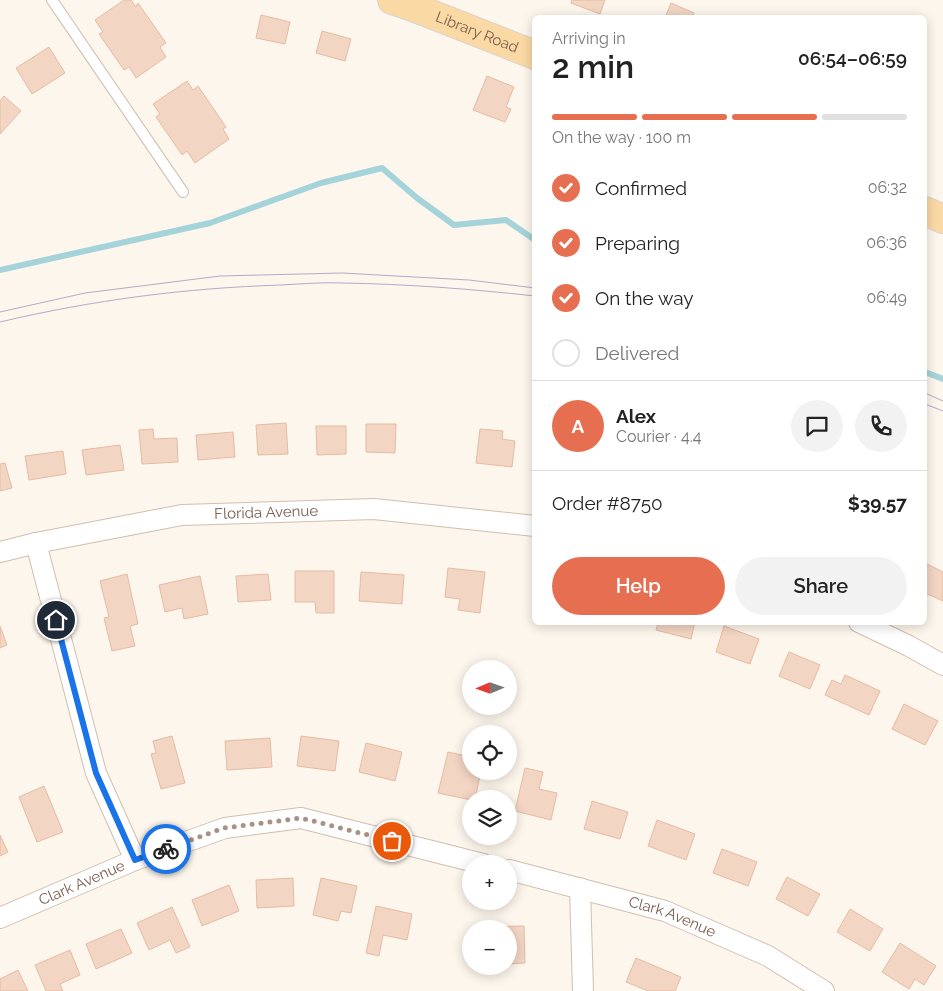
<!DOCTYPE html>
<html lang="en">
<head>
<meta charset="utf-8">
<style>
  :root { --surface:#fff; --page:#f2f2f2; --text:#222; --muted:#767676; --line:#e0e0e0; --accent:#e76f51 }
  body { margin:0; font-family:Raleway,sans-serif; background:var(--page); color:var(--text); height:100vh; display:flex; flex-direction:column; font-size:19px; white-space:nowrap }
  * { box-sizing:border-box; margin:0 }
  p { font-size:16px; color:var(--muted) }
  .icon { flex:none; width:28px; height:28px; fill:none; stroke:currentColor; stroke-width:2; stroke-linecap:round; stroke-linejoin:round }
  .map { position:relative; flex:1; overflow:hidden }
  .sheet { position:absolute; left:532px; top:15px; width:395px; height:610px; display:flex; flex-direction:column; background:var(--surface); border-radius:8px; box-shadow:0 2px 12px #0003 }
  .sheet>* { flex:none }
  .needle { width:32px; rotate:268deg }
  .controls { position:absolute; left:462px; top:660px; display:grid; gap:10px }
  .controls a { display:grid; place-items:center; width:55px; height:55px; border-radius:50%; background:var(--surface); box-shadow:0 2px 12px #0003; font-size:25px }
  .pin { position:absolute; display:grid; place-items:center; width:42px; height:42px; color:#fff; margin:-21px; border:2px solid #fff; border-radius:50%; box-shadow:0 1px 5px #0007 }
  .courier { position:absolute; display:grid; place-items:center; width:50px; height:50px; margin:-25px; border:4px solid #1a73e8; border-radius:50%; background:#fff; color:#222; box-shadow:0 1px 6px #0007 }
  .headline em { font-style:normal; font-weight:600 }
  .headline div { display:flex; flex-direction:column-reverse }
  .headline { display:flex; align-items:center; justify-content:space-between; height:85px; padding:0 20px }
  h1 { font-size:32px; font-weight:600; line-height:38px }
  .bar { display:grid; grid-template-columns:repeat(4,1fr); gap:8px 5px; align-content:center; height:60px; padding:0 20px }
  .bar i { height:6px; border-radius:4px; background:var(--line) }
  .bar .current { background:var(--accent) }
  .bar p { grid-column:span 4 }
  .line { display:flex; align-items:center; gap:12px; padding:0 20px; border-top:1px solid var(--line) }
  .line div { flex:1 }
  .round { display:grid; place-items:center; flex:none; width:52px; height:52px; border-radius:26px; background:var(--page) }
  ol { padding:0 20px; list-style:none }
  li { display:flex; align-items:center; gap:15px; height:55px }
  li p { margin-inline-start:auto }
  li .icon { padding:5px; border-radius:50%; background:var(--accent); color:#fff; stroke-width:4 }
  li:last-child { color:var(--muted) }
  li i { width:28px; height:28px; border:2px solid var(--line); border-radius:50% }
  .button { display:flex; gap:10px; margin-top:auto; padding:10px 20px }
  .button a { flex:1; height:58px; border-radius:30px; background:var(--accent); color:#fff; font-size:20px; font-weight:600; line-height:58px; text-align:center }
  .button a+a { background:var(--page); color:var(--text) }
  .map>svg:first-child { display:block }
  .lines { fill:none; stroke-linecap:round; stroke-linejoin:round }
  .stream { stroke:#a5d3da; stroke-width:6 }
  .building { fill:#f3d5c3; stroke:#e6bba3 }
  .service-casing { stroke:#d1beb0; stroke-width:12 }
  .minor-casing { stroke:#d1beb0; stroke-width:22 }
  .primary-casing { stroke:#dad1cd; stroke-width:30 }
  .service { stroke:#fff; stroke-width:10 }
  .minor { stroke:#fff; stroke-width:20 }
  .primary { stroke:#fbd9a5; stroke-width:28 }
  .tram { stroke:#b9a8c9; stroke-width:1 }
  .done { stroke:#a89285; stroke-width:5; stroke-dasharray:0 9 }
  .route { stroke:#1a73e8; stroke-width:6 }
  .labels { text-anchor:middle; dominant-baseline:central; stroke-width:4; stroke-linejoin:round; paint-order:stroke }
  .street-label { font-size:15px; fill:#7a5c4d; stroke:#fffaf3 }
</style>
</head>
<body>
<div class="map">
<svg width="943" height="991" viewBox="0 0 943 991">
  <rect width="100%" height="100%" fill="#fdf6ec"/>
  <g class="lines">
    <path class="stream" d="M0,270L210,223L321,183L382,168L417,198L454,225L506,220L535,240
      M925,372L943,379"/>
  </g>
  <path class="building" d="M124,0H131L136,7L138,3L166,43L160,47L166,57L136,78L129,67L124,70L99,34L103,32L95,20Z
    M572,0H605L600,14L571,3Z
    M671,3L694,13L692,18H665Z
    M261,15L290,22L285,44L256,38Z
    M322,31L351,39L345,61L316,53Z
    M49,47L65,73L32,94L16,68Z
    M487,76L514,87L506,107L511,109L505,122L473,110Z
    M187,81L193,90L198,86L226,127L223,129L229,139L195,163L187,151L182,155L156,117L160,114L153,104Z
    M4,96L21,111L0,134V101Z
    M286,423L288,454L258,455L256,425Z
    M366,424H396L395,453L366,452Z
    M316,426H346V454L317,455Z
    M153,429L154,439L177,438L178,462L142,464L139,430Z
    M480,429L503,431L502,439L515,441L512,467L476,463Z
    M233,432L235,457L198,460L196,435Z
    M120,445L124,470L86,475L82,450Z
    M63,451L66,474L29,480L25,456Z
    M5,463L12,488L0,491V464Z
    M925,563L943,572V601L925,593Z
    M448,568L485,572L480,613L458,610L460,599L445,597Z
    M295,571H334V613H316L315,602H295Z
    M361,572L404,575L402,604L359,601Z
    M127,574L138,624L130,626L135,646L112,651L104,618L109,617L100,581Z
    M268,574L271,600L238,602L236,576Z
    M200,576L208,614L184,619L182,608L165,612L159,585Z
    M658,622H695L691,639L656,630Z
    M0,626L7,645L0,648Z
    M724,626L759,639L750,664L716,652Z
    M789,652L820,665L810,689L779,676Z
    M845,675L880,691L869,715L825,695L832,680L841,684Z
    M904,704L938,721L925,745L892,729Z
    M172,736L185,783L161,789L151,754L156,753L153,741Z
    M301,736L339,741L335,771L297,766Z
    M270,738L272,767L227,770L225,741Z
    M366,743L402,752L395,781L359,772Z
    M448,752L471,757V771H481L475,799H471V800L438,793Z
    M525,768L543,772L539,789L557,793L551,820L515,811Z
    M44,786L63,832L37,842L19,797Z
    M592,801L628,812L620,839L584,829Z
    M657,820L695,834L686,860L648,846Z
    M0,835L8,852L0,856Z
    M722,849L757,862L748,886L713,873Z
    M787,877L820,894L808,916L776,899Z
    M293,878L294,906L257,908L256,880Z
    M321,878L357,886L351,913L341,911L338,921L313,915Z
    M229,885L239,911L202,926L192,900Z
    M376,906L412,914L407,940L383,935L379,956L366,953Z
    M172,907L190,947L176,953L170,940L149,950L137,923Z
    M850,909L883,929L870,951L837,932Z
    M524,926L525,963L509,964V929H483V927Z
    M121,929L132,953L96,969L86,944Z
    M900,943L936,966L924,985L915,979L909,989L882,972Z
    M70,950L80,975L60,984L63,991H46L35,965Z
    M636,958L681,977L675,991H648L626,982Z
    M18,970L28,991H0V979Z"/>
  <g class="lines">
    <defs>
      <path id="service" d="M52,0L183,192"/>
      <g id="minor">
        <path d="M36,543L96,773L135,860"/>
        <path id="s1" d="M0,552L36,543L182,515L374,509L535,526"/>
        <path d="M859,622L909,646L943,665"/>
        <path id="s2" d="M509,870L665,911L768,956L824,991"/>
        <path d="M580,888L583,991"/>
        <path id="s3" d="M0,918L135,860L225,828L301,818L483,864"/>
      </g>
      <g id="primary">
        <path id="s4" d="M392,0L413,7L535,55"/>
        <path d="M925,211L943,219"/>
      </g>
    </defs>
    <use href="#service" class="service-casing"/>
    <use href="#minor" class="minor-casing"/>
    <use href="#primary" class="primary-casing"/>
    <use href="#service" class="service"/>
    <use href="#minor" class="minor"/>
    <use href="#primary" class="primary"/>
    <path class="tram" d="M0,312L85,293L220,276L342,273L469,280L535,288
      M0,322C93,300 186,288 281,285C302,284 322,282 342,283C407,284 471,289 535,296
      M925,393L943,401
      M925,404L943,411"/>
  </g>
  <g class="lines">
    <path class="done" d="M166,849L224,828L301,818L392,841"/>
    <path class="route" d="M56,620L96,773L135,860L166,849"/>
  </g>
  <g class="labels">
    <g class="street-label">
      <text stroke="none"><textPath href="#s4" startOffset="91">Library Road</textPath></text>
      <text stroke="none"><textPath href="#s1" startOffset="270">Florida Avenue</textPath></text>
      <text stroke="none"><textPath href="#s3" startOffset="89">Clark Avenue</textPath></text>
      <text stroke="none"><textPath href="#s2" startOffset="170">Clark Avenue</textPath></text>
    </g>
  </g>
</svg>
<div class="controls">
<a><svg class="needle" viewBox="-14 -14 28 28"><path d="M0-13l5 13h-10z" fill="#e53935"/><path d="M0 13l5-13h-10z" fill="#767676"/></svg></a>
<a><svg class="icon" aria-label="locate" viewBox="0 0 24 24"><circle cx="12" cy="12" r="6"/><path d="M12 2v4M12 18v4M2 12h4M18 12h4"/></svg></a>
<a><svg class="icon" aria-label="layers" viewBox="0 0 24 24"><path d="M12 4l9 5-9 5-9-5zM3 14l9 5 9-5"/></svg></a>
<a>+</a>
<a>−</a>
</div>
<div class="pin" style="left:392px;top:841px;background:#ea580c"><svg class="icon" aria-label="bag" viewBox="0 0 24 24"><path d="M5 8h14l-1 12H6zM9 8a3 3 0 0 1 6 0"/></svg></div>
<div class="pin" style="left:56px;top:620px;background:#1f2937"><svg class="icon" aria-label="home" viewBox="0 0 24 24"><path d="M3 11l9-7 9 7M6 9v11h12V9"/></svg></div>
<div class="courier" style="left:166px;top:849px"><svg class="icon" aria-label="bike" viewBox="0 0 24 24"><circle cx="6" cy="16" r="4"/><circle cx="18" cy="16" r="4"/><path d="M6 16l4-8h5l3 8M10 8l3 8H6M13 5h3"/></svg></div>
<section class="sheet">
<div class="headline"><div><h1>2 min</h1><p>Arriving in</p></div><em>06:54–06:59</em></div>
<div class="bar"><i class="current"></i><i class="current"></i><i class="current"></i><i></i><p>On the way · 100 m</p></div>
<ol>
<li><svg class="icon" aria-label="check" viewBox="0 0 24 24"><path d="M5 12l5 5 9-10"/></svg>Confirmed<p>06:32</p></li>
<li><svg class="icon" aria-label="check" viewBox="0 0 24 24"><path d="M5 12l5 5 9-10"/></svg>Preparing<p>06:36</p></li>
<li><svg class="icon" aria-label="check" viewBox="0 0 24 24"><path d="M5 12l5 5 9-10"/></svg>On the way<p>06:49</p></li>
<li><i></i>Delivered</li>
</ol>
<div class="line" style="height:90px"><b class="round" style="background:var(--accent);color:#fff">A</b><div><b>Alex</b><p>Courier · 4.4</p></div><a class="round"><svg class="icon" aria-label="chat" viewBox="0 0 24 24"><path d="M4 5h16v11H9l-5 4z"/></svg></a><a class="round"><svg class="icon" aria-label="phone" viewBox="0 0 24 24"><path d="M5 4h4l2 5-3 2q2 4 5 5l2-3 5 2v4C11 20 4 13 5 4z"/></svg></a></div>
<div class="line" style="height:65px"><div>Order #8750</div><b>$39.57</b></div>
<div class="button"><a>Help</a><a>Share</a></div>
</section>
</div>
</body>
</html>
